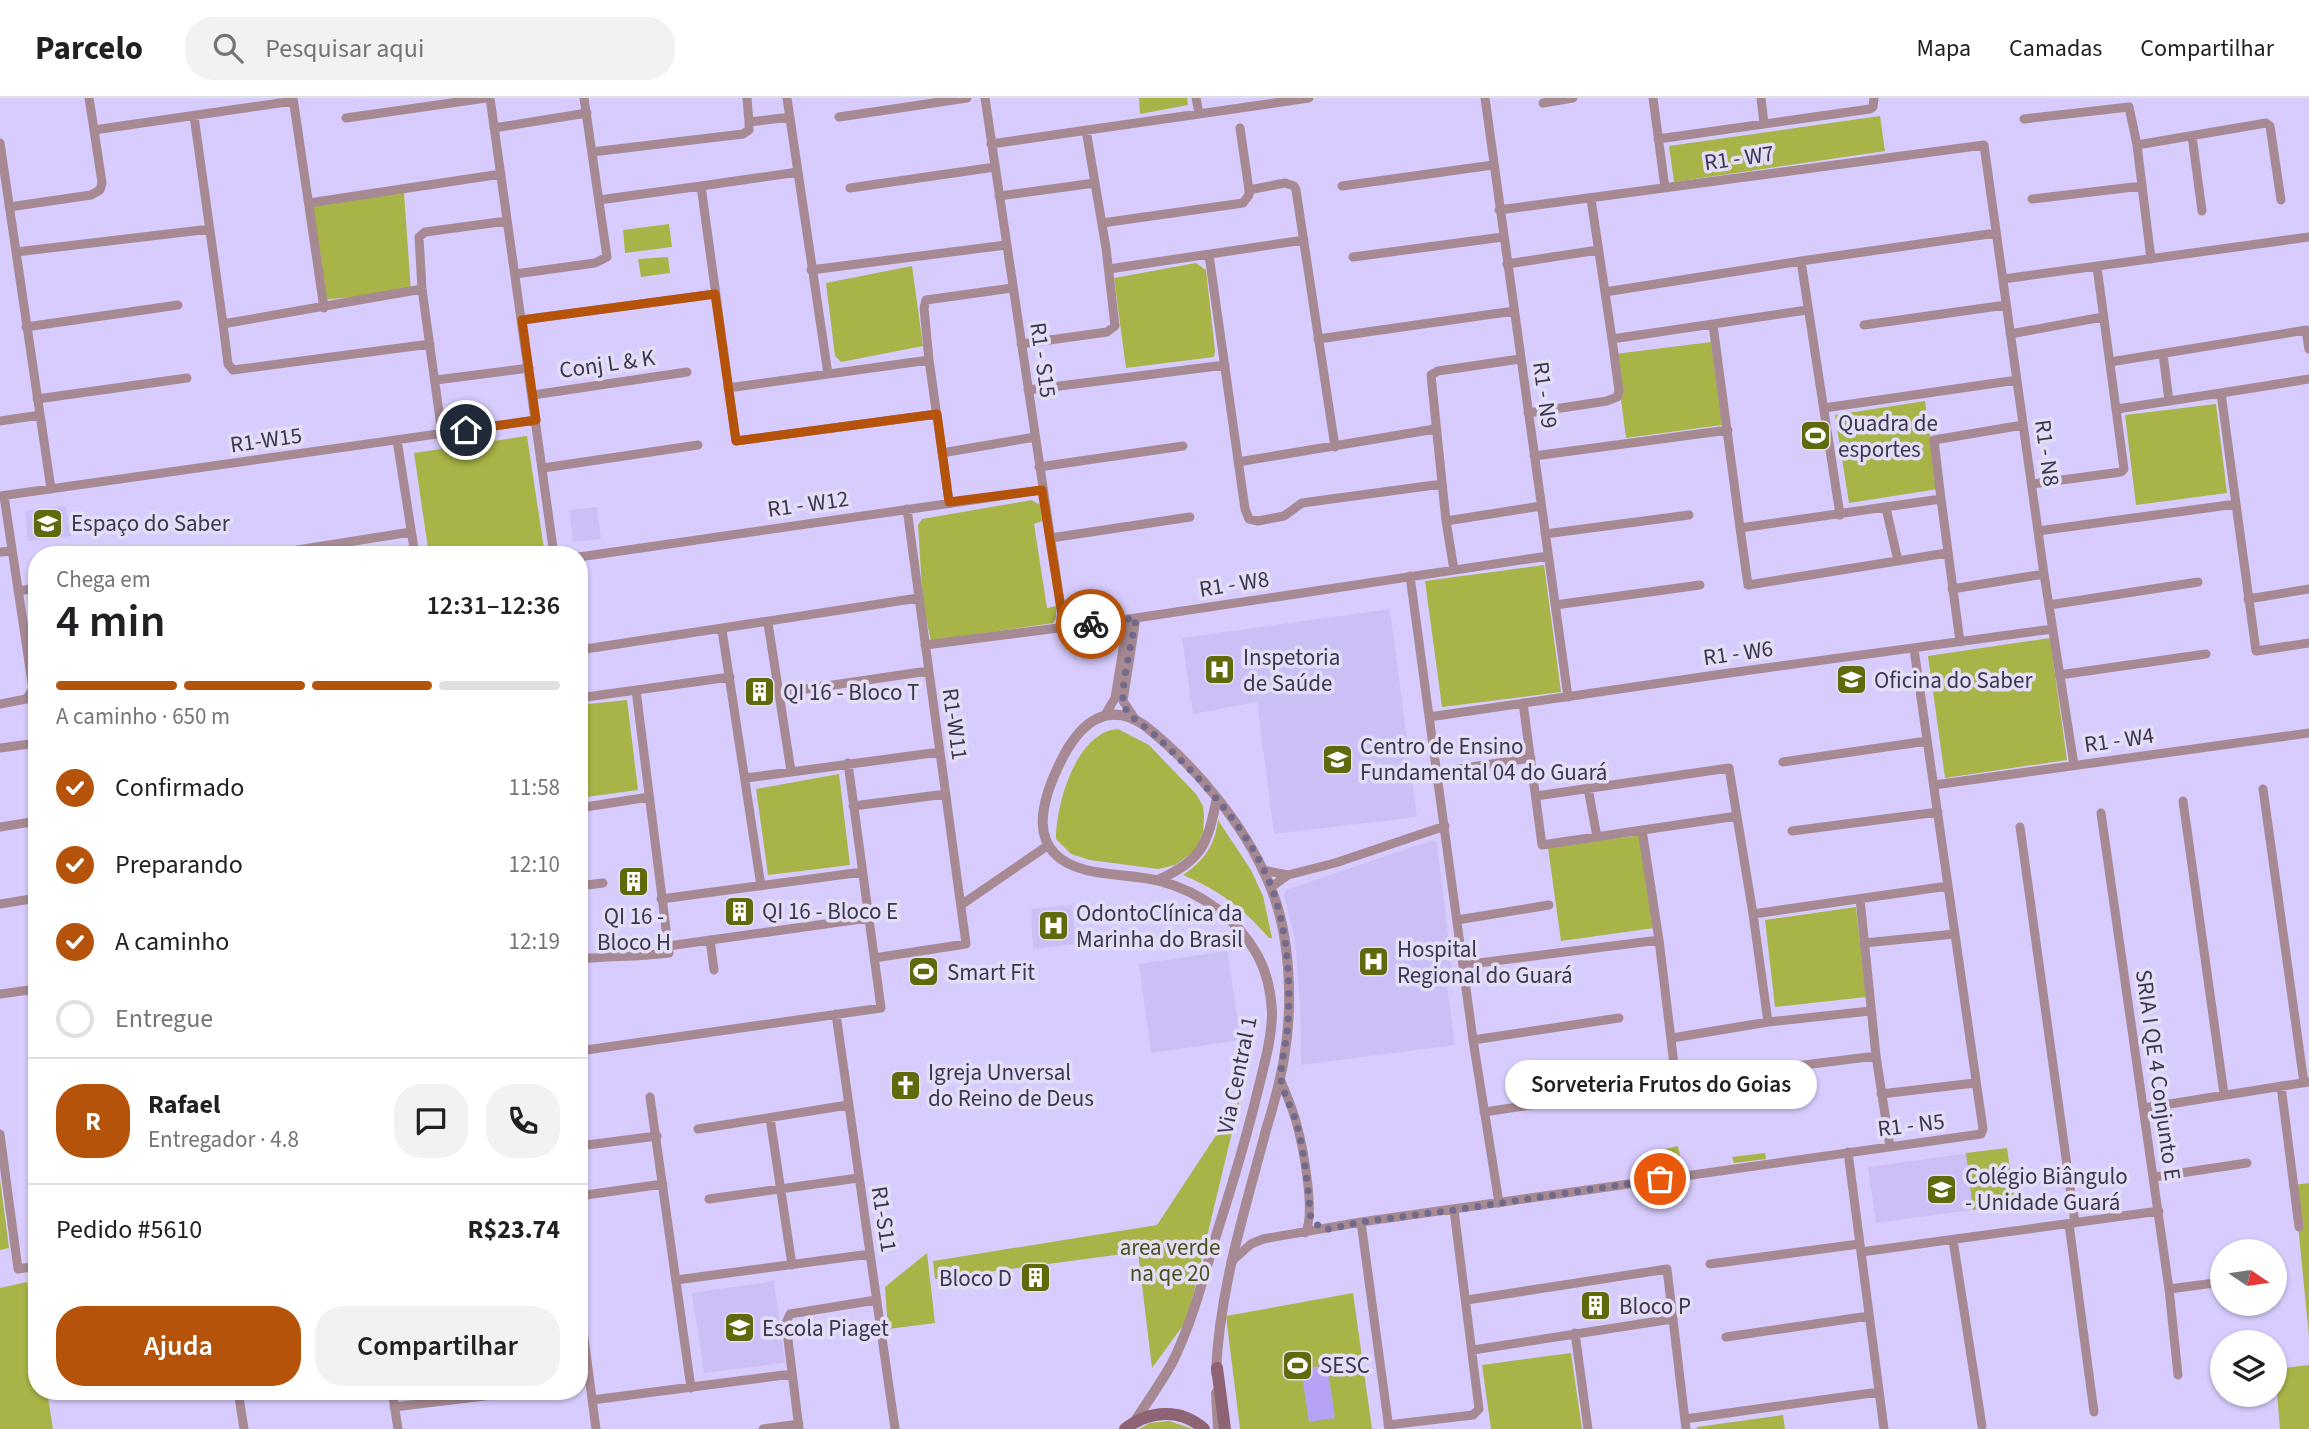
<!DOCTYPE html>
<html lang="pt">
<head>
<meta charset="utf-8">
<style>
  :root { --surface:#fff; --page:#f2f2f2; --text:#202124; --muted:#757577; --line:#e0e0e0; --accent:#b45309 }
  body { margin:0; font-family:"Source Sans 3",sans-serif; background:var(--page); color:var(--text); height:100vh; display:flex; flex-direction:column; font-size:26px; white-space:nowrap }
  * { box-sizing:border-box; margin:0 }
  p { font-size:23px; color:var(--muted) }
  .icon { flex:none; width:38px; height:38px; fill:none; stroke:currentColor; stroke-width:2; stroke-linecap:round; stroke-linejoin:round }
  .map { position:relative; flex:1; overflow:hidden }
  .sheet { position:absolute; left:28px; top:448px; width:560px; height:854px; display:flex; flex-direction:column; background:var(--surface); border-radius:28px; box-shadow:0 2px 5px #0004 }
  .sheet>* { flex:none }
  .needle { width:46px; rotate:103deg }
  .controls { position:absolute; left:2210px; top:1141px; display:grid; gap:14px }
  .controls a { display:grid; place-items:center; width:77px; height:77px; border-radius:50%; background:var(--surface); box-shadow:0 2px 5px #0004; font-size:35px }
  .pin { position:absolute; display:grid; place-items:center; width:60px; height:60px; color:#fff; margin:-30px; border:4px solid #fff; border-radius:50%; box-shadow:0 2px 7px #0007 }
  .courier { position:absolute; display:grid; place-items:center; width:70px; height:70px; margin:-35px; border:5px solid #b45309; border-radius:50%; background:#fff; color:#222; box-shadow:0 2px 9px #0007 }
  .bubble { position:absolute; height:49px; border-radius:24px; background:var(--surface); box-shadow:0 2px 5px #0004; font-size:23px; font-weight:600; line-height:49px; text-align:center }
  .headline em { font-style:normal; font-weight:600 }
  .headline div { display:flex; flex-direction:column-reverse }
  .headline { display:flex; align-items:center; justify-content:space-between; height:119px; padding:0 28px }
  h1 { font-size:46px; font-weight:600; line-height:52px }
  .bar { display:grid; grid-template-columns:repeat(4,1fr); gap:10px 7px; align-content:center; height:84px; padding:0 28px }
  .bar i { height:9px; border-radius:5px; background:var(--line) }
  .bar .selected { background:var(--accent) }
  .bar p { grid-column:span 4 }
  .line { display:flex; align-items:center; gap:18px; padding:0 28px; border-top:2px solid var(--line) }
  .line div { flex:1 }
  .round { display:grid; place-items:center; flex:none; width:74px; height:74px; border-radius:28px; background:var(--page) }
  ol { padding:0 28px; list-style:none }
  li { display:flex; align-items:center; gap:21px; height:77px }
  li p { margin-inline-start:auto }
  li .icon { padding:7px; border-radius:50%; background:var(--accent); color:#fff; stroke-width:4 }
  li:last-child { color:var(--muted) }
  li i { width:38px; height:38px; border:4px solid var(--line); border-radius:50% }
  .button { display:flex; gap:14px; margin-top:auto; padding:14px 28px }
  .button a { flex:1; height:80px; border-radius:28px; background:var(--accent); color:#fff; font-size:28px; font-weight:600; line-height:80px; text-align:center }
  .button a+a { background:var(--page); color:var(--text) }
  header { display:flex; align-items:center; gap:42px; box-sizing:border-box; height:98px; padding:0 35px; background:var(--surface); border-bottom:2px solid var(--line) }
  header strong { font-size:33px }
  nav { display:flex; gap:38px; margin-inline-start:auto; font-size:24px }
  .search { width:490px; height:63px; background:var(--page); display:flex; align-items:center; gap:18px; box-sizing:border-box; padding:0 24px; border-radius:28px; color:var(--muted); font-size:26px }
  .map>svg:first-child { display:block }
  .built { fill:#ccbff6 }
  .green { fill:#a8b447 }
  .water { fill:#b8a2f7 }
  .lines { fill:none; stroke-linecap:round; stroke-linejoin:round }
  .minor { stroke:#a68993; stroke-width:9 }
  .tertiary { stroke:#a68993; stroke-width:10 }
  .secondary { stroke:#8e6474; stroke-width:12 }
  .done { stroke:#726a8b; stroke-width:7; stroke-dasharray:0 12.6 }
  .route { stroke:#b45309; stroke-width:9 }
  .labels { text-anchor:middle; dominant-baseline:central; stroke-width:7; stroke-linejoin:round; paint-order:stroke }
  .street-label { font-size:23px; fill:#3c364e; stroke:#e3ddf6 }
  .poi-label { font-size:23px; fill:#3c364e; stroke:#e3ddf6; text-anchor:start }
  .park-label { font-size:23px; fill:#4a501e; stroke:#e3ddf6 }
</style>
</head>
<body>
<header>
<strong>Parcelo</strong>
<div class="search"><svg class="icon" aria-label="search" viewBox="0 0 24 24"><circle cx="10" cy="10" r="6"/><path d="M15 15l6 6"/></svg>Pesquisar aqui</div>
<nav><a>Mapa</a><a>Camadas</a><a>Compartilhar</a></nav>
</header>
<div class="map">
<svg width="2309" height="1331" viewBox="0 0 2309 1331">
  <rect width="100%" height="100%" fill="#d7ccfd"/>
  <path class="built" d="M66,408L71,438L28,443L25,413Z
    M597,409L601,441L573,444L569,412Z
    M1390,511L1417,719L1274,736L1257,604L1193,616L1182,540Z
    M1433,742L1437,745L1454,886L1447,888L1455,947L1301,967L1300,905L1295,842L1284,797L1286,792Z
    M1072,807L1076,846L1033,851L1031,811Z
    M1227,853L1241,942L1151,955L1139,866Z
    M2007,1050L2015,1106L1876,1125L1868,1069Z
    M774,1183L785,1265L704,1275L692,1195Z"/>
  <path class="green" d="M1139,0H1187L1188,7L1140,16Z
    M1880,18L1885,53L1674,84L1669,48Z
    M404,95L411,194L320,202L309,104Z
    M669,126L672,149L625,155L623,132Z
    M668,159L670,175L641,179L638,161Z
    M1196,165L1206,172L1215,253L1214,259L1126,270L1114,180Z
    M912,168L923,248L841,264L835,258L826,185Z
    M1711,244L1722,327L1626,340L1615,256Z
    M1925,303L1938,391L1849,405L1835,317Z
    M2216,306L2227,395L2136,407L2125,317Z
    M527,338L544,451L505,457H429L414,355Z
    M1032,402L1040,407L1042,423L1034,426L1047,510L1056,508V519L1053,525L931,543L923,506L918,427L922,421Z
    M1544,467L1561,594L1442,609L1425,483Z
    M2050,540L2067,662L1945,680L1928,558Z
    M627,602L638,692L579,700V607Z
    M1118,631L1149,647L1196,696L1203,708L1204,718L1203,734L1196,752L1175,767L1158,771L1090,762L1071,756L1056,741C1056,706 1076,634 1118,631Z
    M839,676L850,767L768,777L756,691Z
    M1218,722L1251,772L1263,798L1272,840H1269C1242,809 1220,793 1183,777C1204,763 1215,747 1218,722Z
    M1641,737L1654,830L1561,843L1548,750Z
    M1856,809L1866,899L1775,909L1765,822Z
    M1240,1001L1187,1222L1152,1270L1138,1154L935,1181L933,1163L1157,1127Z
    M1678,1048L1682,1069L1670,1070L1665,1051Z
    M2007,1050L2015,1106L1973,1112L1966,1055Z
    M1765,1055L1766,1061L1734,1065L1732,1059Z
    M0,1081L9,1150L0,1152Z
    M2309,1085V1238L2294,1087Z
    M927,1155L935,1225L888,1231L885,1189Z
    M27,1184L37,1240V1293H47L53,1331H0V1190Z
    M1353,1195L1372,1331H1240L1226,1218Z
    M1571,1255L1582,1331H1491L1482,1267Z
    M2309,1267V1331H2280L2275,1271Z
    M1783,1317L1785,1331H1697V1329Z
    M1169,1323L1193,1331H1139L1150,1325Z"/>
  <path class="water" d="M1327,1267L1335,1320L1309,1324L1301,1271Z"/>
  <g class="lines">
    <path class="minor" d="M89,0L94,32L293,3
      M293,0L324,210
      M490,0L554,457
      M747,0L749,24L790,19
      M787,0L828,276
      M985,0L1064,530
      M1196,0L1199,16
      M1485,0L1568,599
      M1653,0L1665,90
      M1761,0L1764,26
      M1543,5L1573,0
      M194,18L223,226L422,191
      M839,19L967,0
      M346,20L486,0
      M2024,21L2129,9L2137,47L2151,161
      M494,30L587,15
      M2192,38L2202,113
      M1658,41L1870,11L1873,9L1874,0
      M0,45L51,391
      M991,46L1309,0
      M2137,47L2266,25L2270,28L2281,102
      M592,54L743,36L749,32V24
      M701,88L798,74
      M1342,88L1493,67
      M850,90L995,69
      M1249,92L1285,85L1294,88L1296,92L1335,349
      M999,98L1095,85
      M1591,101L1612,241L1807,212
      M2032,101L2142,88
      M599,102L701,88L736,343L937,316
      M309,105L501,76
      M9,109L91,97L100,92L102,85L94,32
      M1499,112L1984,47L2044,476L2074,667
      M1102,125L1243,105L1249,97V92L1240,30
      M16,154L210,131
      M1209,157L1245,411L1249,421L1258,423L1284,418L1302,405L1442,386
      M1353,159L1503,139
      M1801,163L1840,417
      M1507,166L1598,152
      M1109,171L1304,142
      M811,172L1006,147
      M515,176L595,165L607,159L584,0
      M2003,181L2309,139
      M1605,194L1801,163L1996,135
      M522,222L715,196
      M223,226L228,266L233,272L430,246
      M1713,227L1740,430L1941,401L1960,544
      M1864,227L2006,207
      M26,229L178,207
      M2010,236L2103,219
      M1318,241L1514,213
      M1021,246L1107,234L1115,228L1106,150L1086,32
      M2163,256L2169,303
      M929,262L924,210L926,202L1012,190
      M2110,264L2306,232L2309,251
      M436,282L529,270
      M728,290L929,262L949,404
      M1028,292L1225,267
      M533,297L687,274
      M37,301L187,280
      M1824,310L2017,282
      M2117,311L2221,295
      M1528,315L1607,303L1617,299L1619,293L1612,241
      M0,323L40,317
      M442,336L422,191L419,139L425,134L507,123
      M397,342L415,457
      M942,355L1035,339
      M1534,358L1728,332
      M1238,364L1435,331
      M1039,369L1183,348
      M543,370L698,347
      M2032,386L2121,374L2124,371L2097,169
      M0,398L536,322
      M1941,401L1934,342L2023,327
      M2236,406L2221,295L2309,281
      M1886,410L1898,463
      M1446,423L1541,408
      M1740,430L1748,487L1947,455
      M2038,433L2236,406L2256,553L2309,545
      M1545,436L1689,417
      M1051,440L1190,419
      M0,454L12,453
      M266,457L411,434
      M579,459L1042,392
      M1454,472L1446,423L1431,277L1438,273L1520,261
      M1410,478L1473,942L1499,1105
      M1952,491L2044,476
      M18,493L37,490
      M2248,501L2309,491
      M1555,507L1700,487
      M2049,507L2198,484
      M768,525L791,673
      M722,532L761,788
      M25,537L37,535
      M925,547L1136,520L1548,458
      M579,552L918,500
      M2059,577L2206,556
      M779,595L928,573
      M579,600L730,579
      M1523,605L1542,747L1737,718
      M0,606L26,601L33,591L4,398
      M1105,617L1115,600L1128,521
      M1429,619L1729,575L2052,531
      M1135,621L1123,603L1136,520
      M0,650L37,645
      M1783,664L1927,643
      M1438,674L1531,660
      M746,680L940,654
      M1934,687L2309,635
      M1588,690L1597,739
      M2263,691L2304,985
      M1536,698L1729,670L1753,816L1768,924L1672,940
      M2183,703L2224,996
      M853,708L946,696
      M579,710L649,699
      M2101,715L2169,1191L2222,1184
      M0,729L37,723
      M2020,729L2075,1125
      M1642,732L1659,842L1676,983L1876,958
      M1792,733L1938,714
      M1262,772L1288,777
      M579,788L603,785
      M1271,789L1288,777L1335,765L1445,728
      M661,801L862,774
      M1860,801L1876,958L1890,1049
      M0,806L37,800
      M961,807L1047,748
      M1753,816L1948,788
      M1457,822L1549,807
      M710,842L714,872
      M1864,845L1955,836
      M668,848L868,820
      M874,860L966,846L907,411
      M579,861C610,858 639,859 669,855L636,592
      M1463,867L1659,842
      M0,896L37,891
      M836,916L895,1331
      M1768,924L1870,913
      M1473,942L1619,920
      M579,953L881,910L848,665
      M1280,980C1286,996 1293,1011 1297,1027C1303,1049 1316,1117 1305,1135
      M2281,988L2299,1129
      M1881,996L1975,985
      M650,999L691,1290
      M2144,1010L2308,984
      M1484,1014L1631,992
      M770,1020L792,1167
      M698,1031L848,1007
      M0,1036L18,1171L37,1168
      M579,1048L657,1038
      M1848,1054L1884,1331
      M2154,1079L2247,1065
      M579,1098L663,1086
      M709,1101L858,1080
      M1361,1124L1981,1036L1983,1031L1914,551
      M2069,1126L2094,1314
      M1953,1142L1982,1328
      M1861,1154L2159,1113
      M1231,1164L1251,1146L1263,1141L1361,1124L1389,1331
      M1710,1166L1859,1146
      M676,1182L870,1156
      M2169,1191L2178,1277
      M579,1202L596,1331
      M1467,1202L1667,1171L1686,1331
      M1575,1235L1588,1331
      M1726,1239L1869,1218
      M1473,1252L1672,1221
      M238,1293L244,1331
      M392,1293L398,1331
      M239,1297L266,1293
      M592,1302L792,1276
      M394,1309L527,1293
      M1685,1321L1879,1294
      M1388,1327L1473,1317L1479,1311L1454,1112
      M763,1331L799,1326
      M799,1331L786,1225L790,1216L876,1202"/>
    <path class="tertiary" d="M1158,782C1203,761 1207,747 1217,700
      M1216,1295L1218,1331
      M1135,1323C1147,1304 1161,1285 1172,1265C1194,1221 1205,1172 1220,1125C1234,1081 1247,1037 1258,992C1264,967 1272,940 1272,914C1271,895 1267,875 1258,858C1237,820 1201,794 1160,783C1136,777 1110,778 1086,772C1023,756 1041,701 1064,657C1082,624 1108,603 1144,627C1195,667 1246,728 1270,788C1291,837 1293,909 1284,960C1280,985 1273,1009 1266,1032C1245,1112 1219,1192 1216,1275"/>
    <path class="secondary" d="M1217,1270L1225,1331
      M1125,1331C1149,1312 1181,1310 1204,1331"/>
  </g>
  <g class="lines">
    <path class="done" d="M1091,526L1136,520C1133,539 1121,588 1123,604C1126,619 1146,628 1156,638C1202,682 1247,728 1271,788C1287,829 1291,881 1288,925C1288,937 1279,974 1281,982C1284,998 1293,1012 1297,1027C1305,1058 1308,1090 1311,1122L1324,1132L1361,1124L1454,1112L1660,1081"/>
    <path class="route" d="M466,332L536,322L522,222L715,196L736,343L937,316L949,404L1042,392L1064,530L1091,526"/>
  </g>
  <defs>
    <symbol id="stadium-square" viewBox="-11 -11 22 22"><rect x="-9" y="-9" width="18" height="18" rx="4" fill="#61690d" stroke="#e3ddf6"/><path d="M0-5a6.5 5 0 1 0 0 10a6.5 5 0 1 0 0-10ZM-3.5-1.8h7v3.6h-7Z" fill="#fff"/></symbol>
    <symbol id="school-square" viewBox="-11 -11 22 22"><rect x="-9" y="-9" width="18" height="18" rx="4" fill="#61690d" stroke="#e3ddf6"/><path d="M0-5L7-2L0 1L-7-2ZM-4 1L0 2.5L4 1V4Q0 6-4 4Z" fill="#fff"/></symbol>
    <symbol id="hospital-square" viewBox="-11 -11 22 22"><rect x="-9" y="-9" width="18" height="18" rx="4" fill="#61690d" stroke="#e3ddf6"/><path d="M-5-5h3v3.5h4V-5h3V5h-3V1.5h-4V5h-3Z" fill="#fff"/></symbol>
    <symbol id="building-square" viewBox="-11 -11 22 22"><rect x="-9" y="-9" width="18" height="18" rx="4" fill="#61690d" stroke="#e3ddf6"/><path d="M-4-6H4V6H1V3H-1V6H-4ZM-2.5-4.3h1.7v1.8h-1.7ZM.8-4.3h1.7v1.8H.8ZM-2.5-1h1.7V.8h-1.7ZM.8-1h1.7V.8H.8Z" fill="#fff"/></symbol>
    <symbol id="church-square" viewBox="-11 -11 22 22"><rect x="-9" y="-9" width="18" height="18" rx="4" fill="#61690d" stroke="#e3ddf6"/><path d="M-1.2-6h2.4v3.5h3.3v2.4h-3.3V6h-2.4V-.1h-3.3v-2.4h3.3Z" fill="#fff"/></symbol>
  </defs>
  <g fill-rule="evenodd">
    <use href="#stadium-square" x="1798" y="320" width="35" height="35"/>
    <use href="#school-square" x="30" y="408" width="35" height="35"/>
    <use href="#hospital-square" x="1202" y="554" width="35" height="35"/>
    <use href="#school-square" x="1834" y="564" width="35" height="35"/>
    <use href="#building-square" x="742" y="576" width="35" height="35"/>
    <use href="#school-square" x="1320" y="644" width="35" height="35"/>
    <use href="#building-square" x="616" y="766" width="35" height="35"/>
    <use href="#building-square" x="722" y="796" width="35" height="35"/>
    <use href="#hospital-square" x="1036" y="810" width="35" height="35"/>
    <use href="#hospital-square" x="1356" y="846" width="35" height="35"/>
    <use href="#stadium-square" x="906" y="856" width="35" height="35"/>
    <use href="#church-square" x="888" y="970" width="35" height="35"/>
    <use href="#school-square" x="1924" y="1074" width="35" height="35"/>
    <use href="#building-square" x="1018" y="1162" width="35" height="35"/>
    <use href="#building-square" x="1578" y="1190" width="35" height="35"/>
    <use href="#school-square" x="722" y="1212" width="35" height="35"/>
    <use href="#stadium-square" x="1280" y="1250" width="35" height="35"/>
  </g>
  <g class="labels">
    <g class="street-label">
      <text transform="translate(1739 60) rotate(-8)">R1 - W7</text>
      <text transform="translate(1043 262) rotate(82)">R1 - S15</text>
      <text transform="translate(607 266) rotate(-8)">Conj L &amp; K</text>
      <text transform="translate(1545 297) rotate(82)">R1 - N9</text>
      <text transform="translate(266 342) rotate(-8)">R1-W15</text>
      <text transform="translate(2047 355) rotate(82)">R1 - N8</text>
      <text transform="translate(808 406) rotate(-8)">R1 - W12</text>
      <text transform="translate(1234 486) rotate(-9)">R1 - W8</text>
      <text transform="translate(1738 555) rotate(-8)">R1 - W6</text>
      <text transform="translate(955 626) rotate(82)">R1-W11</text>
      <text transform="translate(2119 642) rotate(-8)">R1 - W4</text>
      <text transform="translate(1237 977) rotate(-78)">Via Central 1</text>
      <text transform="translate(2158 977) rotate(82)">SRIA I QE 4 Conjunto E</text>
      <text transform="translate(1911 1027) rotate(-7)">R1 - N5</text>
      <text transform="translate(884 1121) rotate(81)">R1-S11</text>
    </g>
    <g class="poi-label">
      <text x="1838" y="325">Quadra de<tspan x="1838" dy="26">esportes</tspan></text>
      <text x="71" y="425">Espaço do Saber</text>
      <text x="1243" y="559">Inspetoria<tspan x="1243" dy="26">de Saúde</tspan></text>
      <text x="1874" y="582">Oficina do Saber</text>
      <text x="783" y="594">QI 16 - Bloco T</text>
      <text x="1360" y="648">Centro de Ensino<tspan x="1360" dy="26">Fundamental 04 do Guará</tspan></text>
      <text x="762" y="813">QI 16 - Bloco E</text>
      <text x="1076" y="815">OdontoClínica da<tspan x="1076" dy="26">Marinha do Brasil</tspan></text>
      <text x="634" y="818" text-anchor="middle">QI 16 -<tspan x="634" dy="26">Bloco H</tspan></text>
      <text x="1397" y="851">Hospital<tspan x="1397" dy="26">Regional do Guará</tspan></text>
      <text x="947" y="874">Smart Fit</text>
      <text x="928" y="974">Igreja Unversal<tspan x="928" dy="26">do Reino de Deus</tspan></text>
      <text x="1965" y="1078">Colégio Biângulo<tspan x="1965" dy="26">- Unidade Guará</tspan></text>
      <text x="1012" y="1180" text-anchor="end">Bloco D</text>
      <text x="1619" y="1208">Bloco P</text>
      <text x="762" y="1230">Escola Piaget</text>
      <text x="1320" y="1267">SESC</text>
    </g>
    <g class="park-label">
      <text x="1170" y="1149">area verde<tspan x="1170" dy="26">na qe 20</tspan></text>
    </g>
  </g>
</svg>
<div class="controls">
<a><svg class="needle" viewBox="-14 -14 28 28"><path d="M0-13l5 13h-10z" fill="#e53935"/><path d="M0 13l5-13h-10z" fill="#757577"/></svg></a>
<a><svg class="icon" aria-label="layers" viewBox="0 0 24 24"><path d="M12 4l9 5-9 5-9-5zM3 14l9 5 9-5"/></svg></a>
</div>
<div class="pin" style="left:1660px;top:1081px;background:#ea580c"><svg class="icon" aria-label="bag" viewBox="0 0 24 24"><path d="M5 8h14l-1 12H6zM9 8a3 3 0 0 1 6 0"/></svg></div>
<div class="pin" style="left:466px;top:332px;background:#1f2937"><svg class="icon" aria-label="home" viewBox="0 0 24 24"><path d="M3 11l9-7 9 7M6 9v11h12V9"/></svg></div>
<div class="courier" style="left:1091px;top:526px"><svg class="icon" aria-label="bike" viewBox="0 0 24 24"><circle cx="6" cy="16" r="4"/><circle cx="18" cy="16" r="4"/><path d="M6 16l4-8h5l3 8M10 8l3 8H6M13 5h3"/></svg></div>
<div class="bubble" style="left:1505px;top:962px;width:312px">Sorveteria Frutos do Goias</div>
<section class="sheet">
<div class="headline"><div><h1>4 min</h1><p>Chega em</p></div><em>12:31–12:36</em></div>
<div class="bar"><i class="selected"></i><i class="selected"></i><i class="selected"></i><i></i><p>A caminho · 650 m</p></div>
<ol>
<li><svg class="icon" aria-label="check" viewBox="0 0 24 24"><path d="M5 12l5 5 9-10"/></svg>Confirmado<p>11:58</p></li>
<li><svg class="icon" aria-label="check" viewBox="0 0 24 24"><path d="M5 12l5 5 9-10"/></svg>Preparando<p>12:10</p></li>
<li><svg class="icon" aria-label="check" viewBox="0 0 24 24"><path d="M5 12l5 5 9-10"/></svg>A caminho<p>12:19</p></li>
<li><i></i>Entregue</li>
</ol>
<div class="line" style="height:126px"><b class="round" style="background:var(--accent);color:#fff">R</b><div><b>Rafael</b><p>Entregador · 4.8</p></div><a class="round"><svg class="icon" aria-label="chat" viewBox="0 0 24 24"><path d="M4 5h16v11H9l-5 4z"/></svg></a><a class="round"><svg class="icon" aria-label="phone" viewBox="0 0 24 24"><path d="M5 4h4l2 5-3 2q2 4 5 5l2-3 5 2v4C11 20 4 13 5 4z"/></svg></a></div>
<div class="line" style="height:91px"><div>Pedido #5610</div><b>R$23.74</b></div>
<div class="button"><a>Ajuda</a><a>Compartilhar</a></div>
</section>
</div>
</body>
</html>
